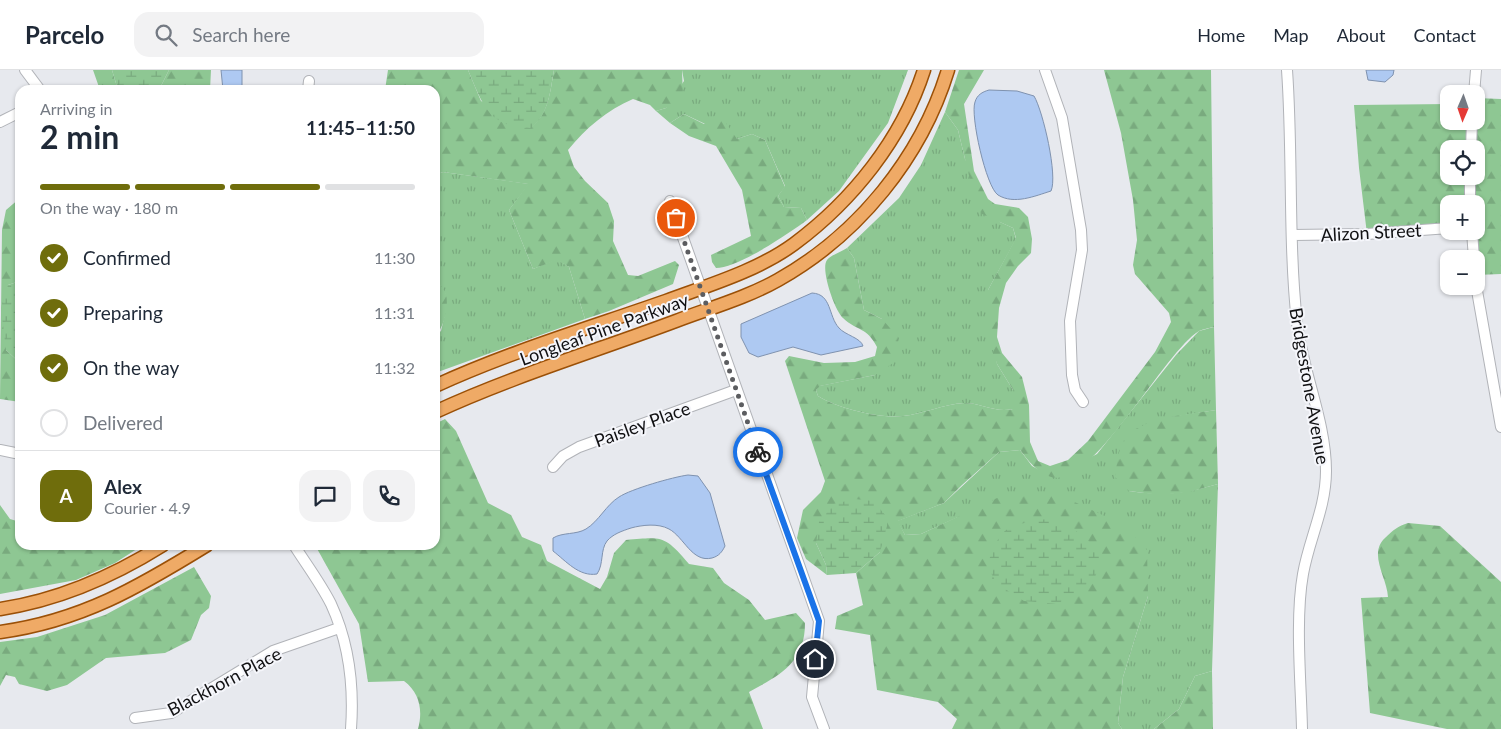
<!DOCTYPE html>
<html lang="en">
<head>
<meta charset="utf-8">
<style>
  :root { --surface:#fff; --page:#f2f2f3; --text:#1f2937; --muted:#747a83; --line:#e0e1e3; --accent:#6f6d0c }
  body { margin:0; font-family:Lato,sans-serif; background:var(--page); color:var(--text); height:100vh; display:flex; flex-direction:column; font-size:19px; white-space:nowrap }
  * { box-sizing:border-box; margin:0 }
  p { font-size:16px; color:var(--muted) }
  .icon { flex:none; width:28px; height:28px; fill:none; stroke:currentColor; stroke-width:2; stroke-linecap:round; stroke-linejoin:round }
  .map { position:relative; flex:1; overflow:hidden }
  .sheet { position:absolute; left:15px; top:15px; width:425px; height:465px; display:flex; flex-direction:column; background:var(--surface); border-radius:15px; box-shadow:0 1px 4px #0004 }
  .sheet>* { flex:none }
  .needle { width:32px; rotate:182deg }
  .tools { position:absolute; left:1440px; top:15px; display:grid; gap:10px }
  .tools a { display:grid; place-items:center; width:45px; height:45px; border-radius:10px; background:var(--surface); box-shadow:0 1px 4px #0004; font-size:25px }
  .pin { position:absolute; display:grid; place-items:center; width:42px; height:42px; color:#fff; margin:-21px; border:2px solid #fff; border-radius:50%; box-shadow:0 1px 5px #0007 }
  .courier { position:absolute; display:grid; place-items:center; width:50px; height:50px; margin:-25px; border:4px solid #1a73e8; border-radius:50%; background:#fff; color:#222; box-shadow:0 1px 6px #0007 }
  .overview em { font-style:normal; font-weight:700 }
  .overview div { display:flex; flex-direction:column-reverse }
  .overview { display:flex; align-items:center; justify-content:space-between; height:85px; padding:0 25px }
  h1 { font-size:32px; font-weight:700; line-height:38px }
  .bar { display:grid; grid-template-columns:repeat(4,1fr); gap:8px 5px; align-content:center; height:60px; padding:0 25px }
  .bar i { height:6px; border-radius:4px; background:var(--line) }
  .bar .current { background:var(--accent) }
  .bar p { grid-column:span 4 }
  .line { display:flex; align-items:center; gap:12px; padding:0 25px; border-top:1px solid var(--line) }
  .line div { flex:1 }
  .round { display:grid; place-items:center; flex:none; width:52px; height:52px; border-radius:15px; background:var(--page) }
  ol { padding:0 25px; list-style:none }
  li { display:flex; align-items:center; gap:15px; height:55px }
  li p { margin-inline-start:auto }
  li .icon { padding:5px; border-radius:50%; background:var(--accent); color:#fff; stroke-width:4 }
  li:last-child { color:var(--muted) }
  li i { width:28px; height:28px; border:2px solid var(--line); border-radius:50% }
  header { display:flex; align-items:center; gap:30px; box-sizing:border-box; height:70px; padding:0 25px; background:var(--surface); border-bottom:1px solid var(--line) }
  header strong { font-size:24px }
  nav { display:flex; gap:28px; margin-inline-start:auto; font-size:18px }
  .search { width:350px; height:45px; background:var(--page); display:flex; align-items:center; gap:12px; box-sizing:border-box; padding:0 18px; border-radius:15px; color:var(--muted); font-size:19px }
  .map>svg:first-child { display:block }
  .grass { fill:url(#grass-tufts) }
  .forest { fill:url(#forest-firs); fill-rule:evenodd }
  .wetland { fill:url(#wetland-marsh) }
  .water { fill:#aec9f2; stroke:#7f92af }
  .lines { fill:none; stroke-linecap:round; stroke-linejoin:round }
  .minor-casing { stroke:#b1b3b8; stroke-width:12 }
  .major-casing { stroke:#9b5007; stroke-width:15 }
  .minor { stroke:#fff; stroke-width:10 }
  .major { stroke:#efaa66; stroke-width:12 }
  .done { stroke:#5c5d60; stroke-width:5; stroke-dasharray:0 9 }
  .route { stroke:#1a73e8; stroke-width:6 }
  .labels { text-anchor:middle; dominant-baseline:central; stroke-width:4; stroke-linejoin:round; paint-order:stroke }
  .street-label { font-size:18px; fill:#111113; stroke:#f5f6fb }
</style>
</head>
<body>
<header>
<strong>Parcelo</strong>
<div class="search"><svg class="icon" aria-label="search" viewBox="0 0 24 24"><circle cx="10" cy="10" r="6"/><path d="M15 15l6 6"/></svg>Search here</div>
<nav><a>Home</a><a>Map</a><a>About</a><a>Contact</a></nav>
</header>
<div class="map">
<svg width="1501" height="659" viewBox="0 0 1501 659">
  <defs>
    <pattern id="grass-tufts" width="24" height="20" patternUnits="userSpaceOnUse" patternTransform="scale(1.25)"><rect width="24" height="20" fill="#8ec793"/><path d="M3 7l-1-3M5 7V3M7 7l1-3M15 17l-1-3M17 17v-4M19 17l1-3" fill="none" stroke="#79aa7e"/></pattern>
    <pattern id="forest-firs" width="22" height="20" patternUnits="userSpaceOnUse" patternTransform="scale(1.25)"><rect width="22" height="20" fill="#8ec793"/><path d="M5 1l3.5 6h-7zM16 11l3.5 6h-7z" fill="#79aa7e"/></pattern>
    <pattern id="wetland-marsh" width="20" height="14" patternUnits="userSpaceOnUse" patternTransform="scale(1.25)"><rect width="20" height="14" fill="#8ec793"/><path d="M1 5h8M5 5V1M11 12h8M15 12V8" fill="none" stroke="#79aa7e"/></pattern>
  </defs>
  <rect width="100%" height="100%" fill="#e7e9ee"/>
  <path class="grass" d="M682,0H908L888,53L839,121L807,150L801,138L784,137L778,126L785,116L765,70L752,64L737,69L684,44L670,53L656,41L666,38L684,11Z
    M945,42L958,60L965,89L1000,152L1013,158L1016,169L988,220L997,294L1013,320V339C994,343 982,333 964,333C944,334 923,344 903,346C880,349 837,338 818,326L816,320L819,316L875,305L882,249L864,240L854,188L847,178L899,128L921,95Z
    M443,102L529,114L509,140L533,199L557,189L569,197L585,249L435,303V266L441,261L445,244L446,225L435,207V105Z
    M1214,257L1216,340L1173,347L1129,421C1165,426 1183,424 1218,414L1212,601L1195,606L1179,639L1154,659H1122L1118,653L1123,607L1148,526L958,447L921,464L905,465L897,451L944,433L999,382L1020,380L1032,396L1052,407L1097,384L1176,285L1199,261Z"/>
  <path class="forest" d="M93,0H112L118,20H100Z
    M169,0H211L210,20H159Z
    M388,0H468L481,31L530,58C549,44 550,22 554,0H682L683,27L666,38L656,41L650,35L633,29C607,40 586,58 568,80L574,97L585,111L608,133L614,151L613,171L628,205L638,206L675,191L679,195L673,214L609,241L585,249L569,197L557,190L533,199L509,140L528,114L443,102L435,105V20H385Z
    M959,0H984L964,34L974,101L988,129L995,134L1019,138L1028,147L1032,169L1031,183L1018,196L1006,213L999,238L997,267L1002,283L1022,307L1029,335L1030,372L1038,391L1050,396L1068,390L1088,371L1155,282L1171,252L1169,243L1135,204L1133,195L1137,170L1133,130L1121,63L1104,0H1211L1214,257C1209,258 1203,259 1199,261C1163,283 1093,419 1051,407C1037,403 1028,390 1020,380L999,382L962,415L944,433L898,451L905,465L921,464L1010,422L1064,427L1124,455L1147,480L1148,526L1123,607L1118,653L1122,659H952L957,649L938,632L877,620L870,565L835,559L837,546L863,535L856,503L880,482L816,473L826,495L827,505L806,489L797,468L803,440L821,422L825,411L785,291L789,286L824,293L855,292L875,286L877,277C866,256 858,262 843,248C835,241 820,199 827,190C831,185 841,182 847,178L854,188L864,240L882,249L899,268L893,293L875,305L820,316L816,320L818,326C837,338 880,349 903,346C923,344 944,334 964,333C982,333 994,343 1013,339V320L997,294L987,260L988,220L1016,168L1013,158L982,144L973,122L958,60L945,42Z
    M1476,28L1501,29V204L1476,205V134H1449V158L1367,164L1359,98L1354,35L1449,34V51H1476ZM1449,79H1476V106H1449Z
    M719,43L737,69L752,64L765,70L785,117L778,126L784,137L801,138L807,150C788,164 738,198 716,198L712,192L711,185L751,166L742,120L716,76L689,66L670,53L684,44L704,54Z
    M20,128V211L8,215L6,280L20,293V332L0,329L2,160L6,140Z
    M435,207C438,212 444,219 446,224C449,237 444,258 435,266Z
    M1216,340L1218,414L1189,422L1160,425L1129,421L1115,407C1117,393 1118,377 1127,366C1144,347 1192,344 1216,340Z
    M445,349L456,361L488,433L511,445L522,467L541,475L547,491L600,519L607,507L614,483L626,470C663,467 664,465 689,494L713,498L724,513L749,530L765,550L796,543L805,553C805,593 780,605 749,622L763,659H418C423,641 420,623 404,611L368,612L359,554L315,475H435V354Z
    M0,435L10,449L20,452V475H143L115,493L76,510L0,524Z
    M1408,453L1440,456L1501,512V659H1447L1370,643L1361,528L1388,527C1387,507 1368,484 1385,468C1393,460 1398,456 1408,453Z
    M194,497L211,526L209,538L201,545L191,570L165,583L106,588L67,615L47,621L19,614L15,607L6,605L0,616V572L37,567L105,545Z
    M1212,601L1213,659H1154L1179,639L1195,606Z"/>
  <path class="wetland" d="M112,0H169L159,20H118Z
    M468,0H554C550,22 549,44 531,58C488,57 483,35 468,0Z
    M20,211V293L6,280L1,238L8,215Z
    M855,429L873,431L887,447V456L880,482L856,503L827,505L826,495L816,473L819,452L834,434Z
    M1047,449C1075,458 1085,464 1103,488L1092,514L1057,534L1024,531L997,514L987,496C1001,455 1005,456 1047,449Z"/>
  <path class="water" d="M221,0H242V20H223Z
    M1366,0H1394L1393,5L1385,12L1368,10Z
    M989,20L1017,21L1034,26C1043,41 1058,106 1051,121C1035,126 1014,135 998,125C986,117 970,45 975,32C977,25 982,22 989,20Z
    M812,223C832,224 828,246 839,258C845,265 861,268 863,276L821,285L793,277L758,287L749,283L741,267V254Z
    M688,405L698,406L710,423L725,476C722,482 719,486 712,488C692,493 684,467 669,459C658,453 642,455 631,458C622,461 613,464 607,471C600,480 604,494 597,504C579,507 566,491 553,481V468C563,462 576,465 586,459C599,451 606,435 619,427C631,419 673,407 688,405Z"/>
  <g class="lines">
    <defs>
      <path id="minor" d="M25,0L40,20
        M1045,0L1062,48L1081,160L1082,180L1070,251L1072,305L1075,320L1083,332
        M1287,0C1293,84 1288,169 1297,253C1303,303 1326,352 1326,401C1326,438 1309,469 1303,504C1295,549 1301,612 1302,659
        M308,20L309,11
        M1474,24L1476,0
        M0,52L20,42
        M1471,79L1472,51
        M1470,106V134
        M670,131L819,551L812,627L824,659
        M1472,161L1474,189
        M1293,165L1367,164L1449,158
        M1476,215L1501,357
        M0,380L20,384
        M553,397L563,386L579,377L736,320
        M294,475C306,494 321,514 331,534C349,573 354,617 351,659
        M135,648L171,643L273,581L339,558"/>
      <path id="major" d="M435,316C509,282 589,258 666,231C709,215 757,201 794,174C852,131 902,69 924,0
        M435,342C513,306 596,281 676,251C710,238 746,228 778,210C858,165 921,88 948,0
        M0,539C60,530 112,507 163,475
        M0,562C81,551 139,517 207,475"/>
    </defs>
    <use href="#minor" class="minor-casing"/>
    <use href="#major" class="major-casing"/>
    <use href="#minor" class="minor"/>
    <use href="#major" class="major"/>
  </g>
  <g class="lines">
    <path class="done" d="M676,148L758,382"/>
    <path class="route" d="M758,382L819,551L815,589"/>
  </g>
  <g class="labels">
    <g class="street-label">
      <text transform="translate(1371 162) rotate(-3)">Alizon Street</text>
      <text transform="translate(604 259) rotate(-20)">Longleaf Pine Parkway</text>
      <text transform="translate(1310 316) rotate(80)">Bridgestone Avenue</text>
      <text transform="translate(642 354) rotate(-20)">Paisley Place</text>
      <text transform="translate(224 611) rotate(-28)">Blackhorn Place</text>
    </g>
  </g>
</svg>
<div class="tools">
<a><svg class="needle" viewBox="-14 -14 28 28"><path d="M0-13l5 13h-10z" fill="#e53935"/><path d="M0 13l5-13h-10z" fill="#747a83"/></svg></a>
<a><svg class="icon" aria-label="locate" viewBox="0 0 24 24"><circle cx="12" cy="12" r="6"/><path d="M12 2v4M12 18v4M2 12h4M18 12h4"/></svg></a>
<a>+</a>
<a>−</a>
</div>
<div class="pin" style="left:676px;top:148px;background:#ea580c"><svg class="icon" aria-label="bag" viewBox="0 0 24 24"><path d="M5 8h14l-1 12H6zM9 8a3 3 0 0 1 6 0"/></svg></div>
<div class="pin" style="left:815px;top:589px;background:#1f2937"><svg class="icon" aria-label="home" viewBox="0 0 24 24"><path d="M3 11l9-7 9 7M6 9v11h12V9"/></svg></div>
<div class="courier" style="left:758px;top:382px"><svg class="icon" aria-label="bike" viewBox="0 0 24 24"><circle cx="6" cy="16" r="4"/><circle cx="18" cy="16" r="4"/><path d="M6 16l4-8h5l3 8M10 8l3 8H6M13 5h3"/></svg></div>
<section class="sheet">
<div class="overview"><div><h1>2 min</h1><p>Arriving in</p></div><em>11:45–11:50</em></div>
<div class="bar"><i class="current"></i><i class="current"></i><i class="current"></i><i></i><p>On the way · 180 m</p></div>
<ol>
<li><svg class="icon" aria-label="check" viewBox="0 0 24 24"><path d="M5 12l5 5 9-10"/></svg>Confirmed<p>11:30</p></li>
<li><svg class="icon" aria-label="check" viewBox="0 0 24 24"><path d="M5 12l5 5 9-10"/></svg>Preparing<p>11:31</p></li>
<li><svg class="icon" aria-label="check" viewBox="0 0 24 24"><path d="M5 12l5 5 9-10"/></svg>On the way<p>11:32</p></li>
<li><i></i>Delivered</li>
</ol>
<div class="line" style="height:90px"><b class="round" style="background:var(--accent);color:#fff">A</b><div><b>Alex</b><p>Courier · 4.9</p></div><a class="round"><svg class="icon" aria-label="chat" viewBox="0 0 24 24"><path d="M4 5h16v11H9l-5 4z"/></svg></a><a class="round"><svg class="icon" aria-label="phone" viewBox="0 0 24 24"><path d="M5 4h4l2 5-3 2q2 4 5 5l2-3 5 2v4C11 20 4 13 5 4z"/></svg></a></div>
</section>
</div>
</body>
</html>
